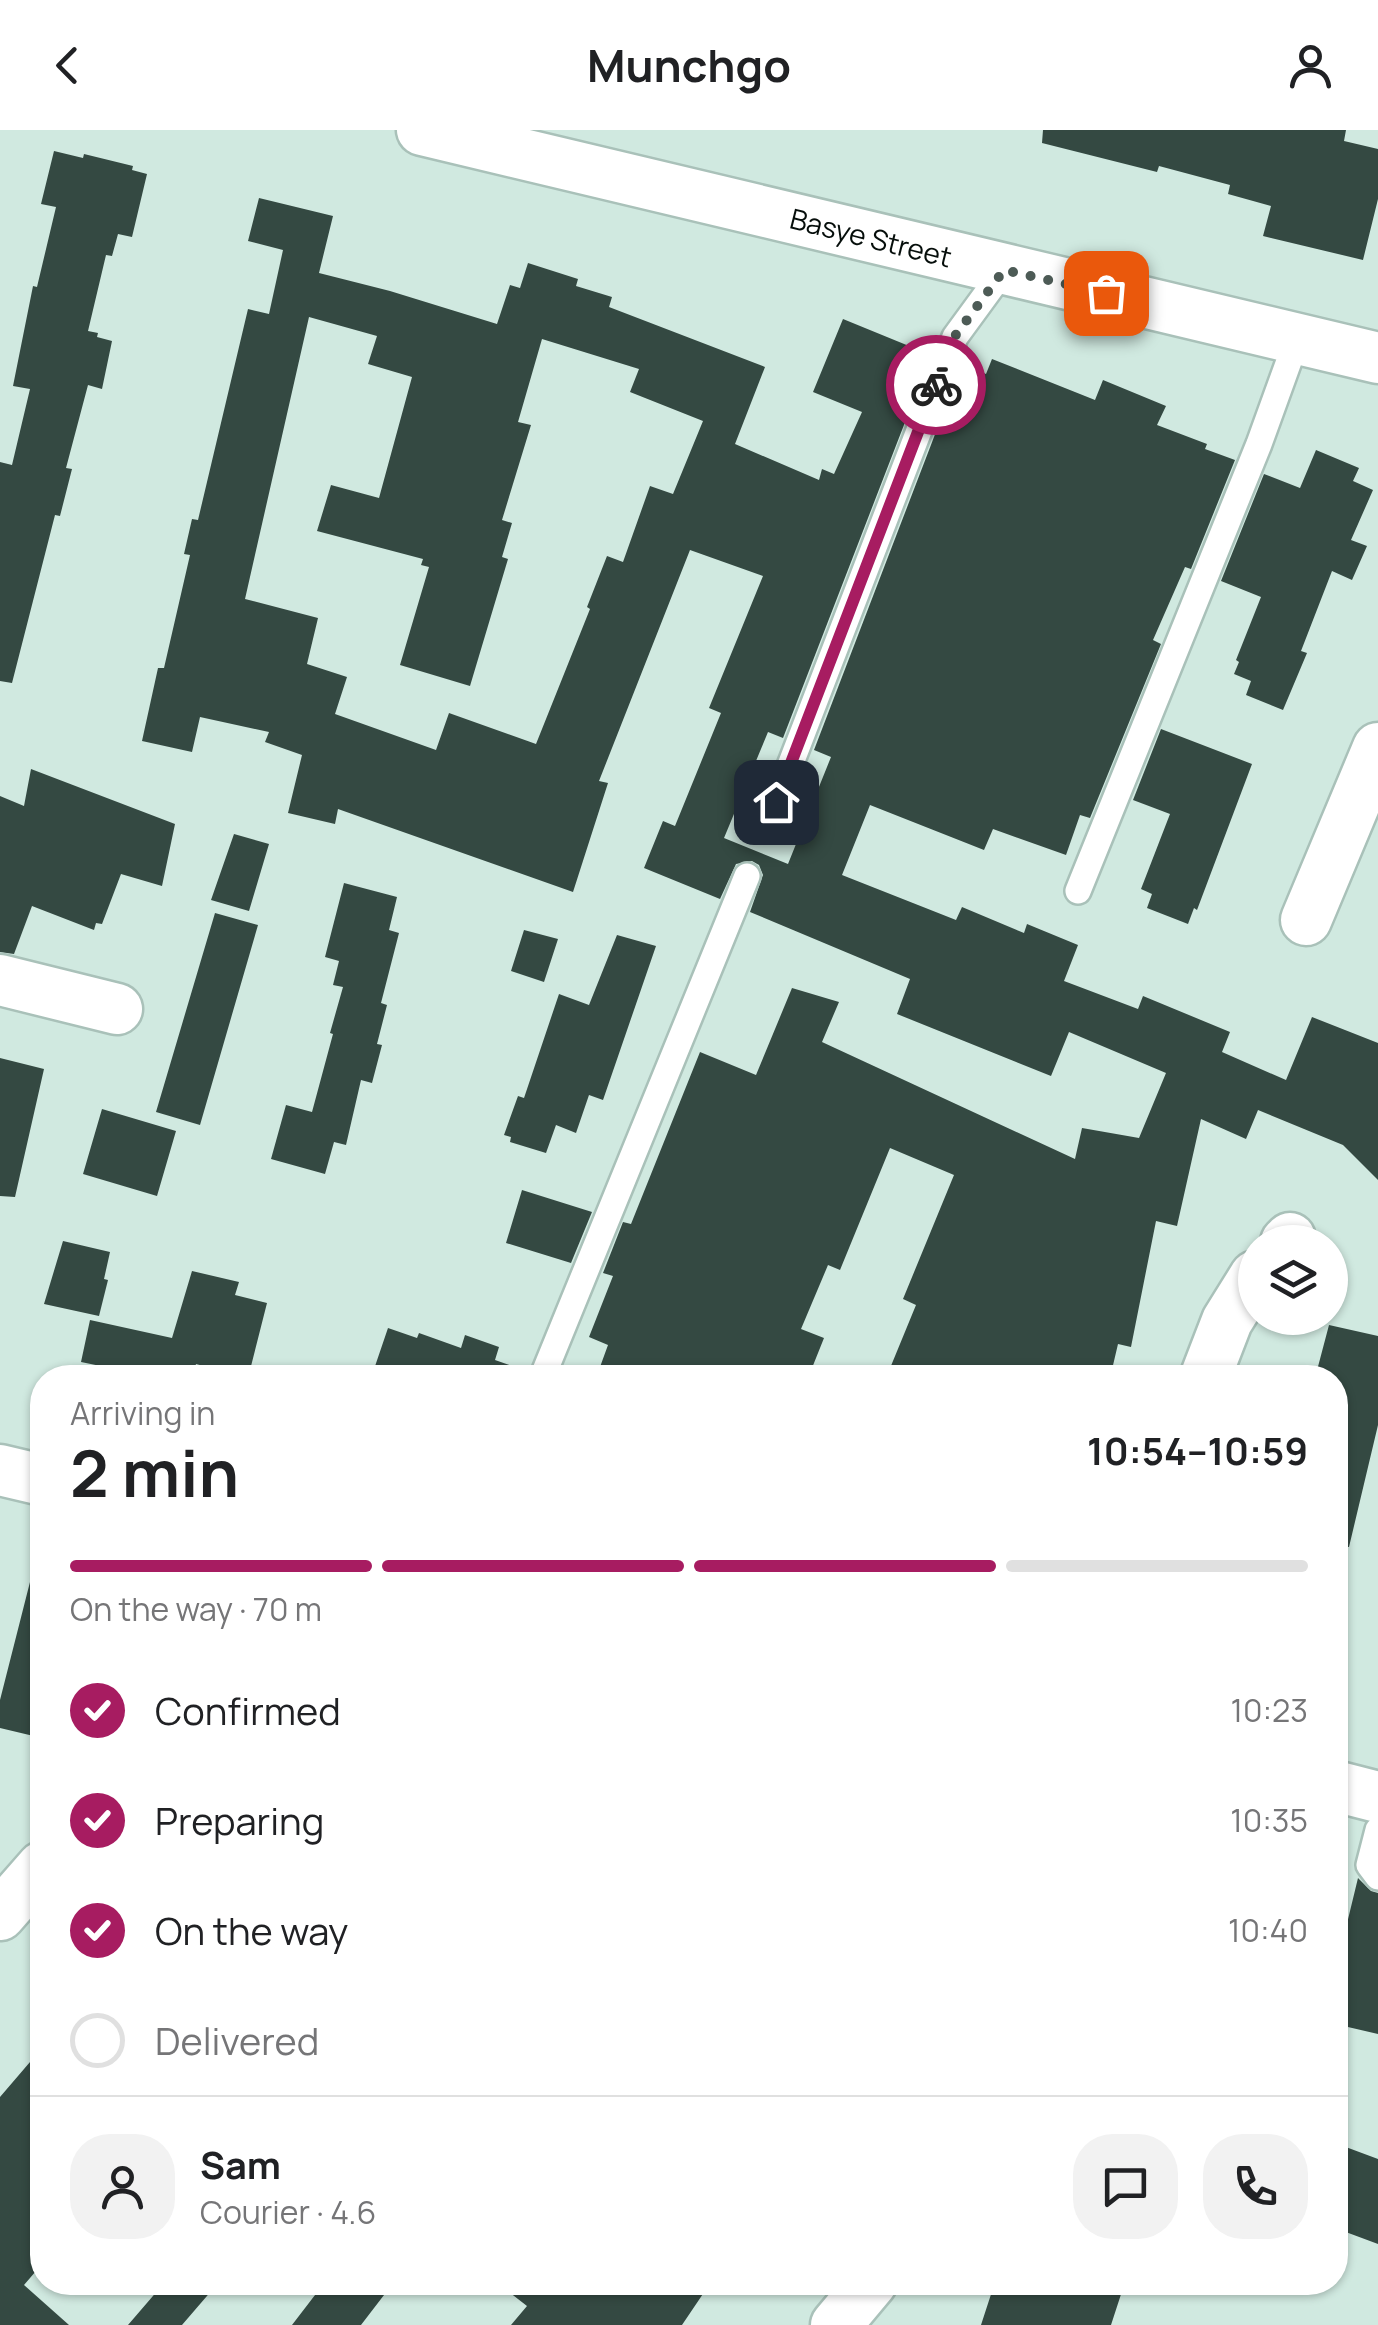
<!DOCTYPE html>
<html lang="en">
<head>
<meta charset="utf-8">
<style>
  :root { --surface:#fff; --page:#f2f2f2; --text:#202124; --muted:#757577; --line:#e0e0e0; --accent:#a71c61 }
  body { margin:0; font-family:Manrope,sans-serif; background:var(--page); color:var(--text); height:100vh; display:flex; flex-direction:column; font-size:38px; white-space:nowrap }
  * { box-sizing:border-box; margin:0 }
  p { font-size:32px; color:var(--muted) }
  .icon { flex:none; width:55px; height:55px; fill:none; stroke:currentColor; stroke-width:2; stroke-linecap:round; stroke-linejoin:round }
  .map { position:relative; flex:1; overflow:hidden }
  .drawer { position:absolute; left:30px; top:1235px; width:1318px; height:930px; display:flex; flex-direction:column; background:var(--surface); border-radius:40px; box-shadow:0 2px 8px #0004 }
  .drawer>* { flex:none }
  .tools { position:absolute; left:1238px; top:1095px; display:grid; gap:20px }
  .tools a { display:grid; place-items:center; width:110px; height:110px; border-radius:50%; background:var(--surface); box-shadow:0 2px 8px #0004; font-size:50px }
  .pin { position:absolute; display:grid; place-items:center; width:85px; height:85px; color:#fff; margin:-42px; border-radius:20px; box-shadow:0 5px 15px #0006 }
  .courier { position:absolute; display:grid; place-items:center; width:100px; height:100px; margin:-50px; border:8px solid #a71c61; border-radius:50%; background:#fff; color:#222; box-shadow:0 2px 12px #0007 }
  .overview em { font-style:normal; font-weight:700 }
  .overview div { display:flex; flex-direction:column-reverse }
  .overview { display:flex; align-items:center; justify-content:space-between; height:170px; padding:0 40px }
  h1 { font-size:65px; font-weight:700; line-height:75px }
  .bar { display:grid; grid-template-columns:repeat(4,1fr); gap:15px 10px; align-content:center; height:120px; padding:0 40px }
  .bar i { height:12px; border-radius:8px; background:var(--line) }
  .bar .on { background:var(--accent) }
  .bar p { grid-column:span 4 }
  .line { display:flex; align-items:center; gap:25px; padding:0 40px; border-top:2px solid var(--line) }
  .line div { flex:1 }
  .round { display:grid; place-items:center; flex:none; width:105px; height:105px; border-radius:40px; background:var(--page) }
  ol { padding:0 40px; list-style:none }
  li { display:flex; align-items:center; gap:30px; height:110px }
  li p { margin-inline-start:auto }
  li .icon { padding:10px; border-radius:50%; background:var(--accent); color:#fff; stroke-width:4 }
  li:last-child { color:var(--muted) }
  li i { width:55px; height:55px; border:5px solid var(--line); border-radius:50% }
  header { display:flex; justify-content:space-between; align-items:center; height:130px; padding:0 40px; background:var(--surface); font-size:45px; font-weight:700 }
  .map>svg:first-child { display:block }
  .building { fill:#344942; fill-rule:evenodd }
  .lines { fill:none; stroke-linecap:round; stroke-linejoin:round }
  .lane-casing { stroke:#a9c1b9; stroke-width:30 }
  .street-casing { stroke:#a9c1b9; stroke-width:55 }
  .lane { stroke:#fff; stroke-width:25 }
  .street { stroke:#fff; stroke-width:50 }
  .done { stroke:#4d5b56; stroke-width:10; stroke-dasharray:0 18 }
  .route { stroke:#a71c61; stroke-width:12 }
  .labels { text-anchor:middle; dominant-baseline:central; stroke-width:10; stroke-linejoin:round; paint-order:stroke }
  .street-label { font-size:28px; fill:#060e0b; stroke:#fff }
</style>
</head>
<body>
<header><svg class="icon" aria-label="back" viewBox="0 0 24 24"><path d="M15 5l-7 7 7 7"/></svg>Munchgo<svg class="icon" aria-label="person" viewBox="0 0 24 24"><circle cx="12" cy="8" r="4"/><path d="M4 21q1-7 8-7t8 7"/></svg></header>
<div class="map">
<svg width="1378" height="2195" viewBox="0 0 1378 2195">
  <rect width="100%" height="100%" fill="#d0e9e0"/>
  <path class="building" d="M1043,0H1346L1344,11L1378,19V69L1363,130L1263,106L1271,76L1228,64L1230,55L1159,36L1157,42L1042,13Z
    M54,21L83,28L84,24L133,36L132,40L147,44L132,107L118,104L112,126L106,125L88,201L98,203L97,207L112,211L102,259L88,255L66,338L72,339L60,386L55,385L12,553L0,551V332L12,335L30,259L13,256L33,156L37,157L56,77L41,74Z
    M259,68L333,86L319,143L390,161L497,194L510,155L520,158L528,133L578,149L576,156L612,167L609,177L765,237L735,314L819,350L822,339L834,344L862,282L813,262L843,189L931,225L783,608L768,602L724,708L788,734L831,627L814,620L962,234L986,244L992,229L1095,270L1103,250L1166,276L1157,295L1207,314L1205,319L1235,330L1191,439L1185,437L1153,510L1161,514L1090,688L1080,685L1066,725L993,699L984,720L870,675L842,745L956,790L962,777L1024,803L1027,794L1078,815L1064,851L1138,879L1143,866L1230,902L1222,922L1286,950L1312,887L1378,913V1050L1343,1015L1258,980L1246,1009L1201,989L1177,1096L1156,1091L1131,1217L1118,1214L1110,1248H886L916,1175L903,1169L954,1045L890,1018L840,1140L828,1135L801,1199L824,1208L808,1248H596L608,1215L589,1207L613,1146L603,1143L623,1092L631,1094L700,922L756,945L792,858L839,872L822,912L1075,1029L1082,998L1139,1008L1166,943L1069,902L1051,946L897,884L910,849L750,782L763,745L759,735L752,731L736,734L720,769L644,738L663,691L675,696L721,583L709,578L763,446L690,420L599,651L608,653L573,762L338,679L335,694L288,683L302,625L265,612L269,602L200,587L192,622L142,611L158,538H164L190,425L184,424L192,389L198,390L248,179L269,184L283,120L248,111ZM309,187L377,206L368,234L412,247L379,368L331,355L317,401L423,429L421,435L429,437L400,535L470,556L508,429L502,427L512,393L502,390L531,295L518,292L542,209L639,239L630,262L703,291L673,364L650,356L623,432L607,426L587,477L590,479L536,614L449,583L436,620L335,584L347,547L307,534L318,488L245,469Z
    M1316,320L1359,338L1353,351L1373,360L1351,410L1367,416L1352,450L1332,441L1301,521L1307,523L1283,580L1246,565L1251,551L1234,544L1239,532L1236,530L1261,467L1221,451L1264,344L1300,358Z
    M1161,599L1252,634L1197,780L1194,778L1188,794L1147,778L1152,764L1141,759L1170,684L1133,670Z
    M31,639L175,694L162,756L121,744L102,794L96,793L94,800L32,776L14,824L0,822V666L24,676Z
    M234,704L269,714L249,781L211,770Z
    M344,753L397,767L389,800L399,803L381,873L387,875L377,914L382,915L372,953L361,950L346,1015L334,1012L325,1044L271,1029L286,975L312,982L333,904L330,903L343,857L333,855L339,831L325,827Z
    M215,783L258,795L200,995L156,982Z
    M524,800L558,809L544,852L511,841Z
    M617,805L656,816L603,970L589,965L576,1003L556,995L546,1023L510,1012L511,1007L504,1005L518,966L524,968L559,864L589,875Z
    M0,928L44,939L15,1067L0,1066Z
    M102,979L176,1001L157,1066L83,1044Z
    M522,1060L592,1082L571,1133L506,1113Z
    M63,1111L110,1122L104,1149L108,1150L99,1186L44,1174Z
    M192,1141L239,1152L235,1165L267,1173L248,1248L196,1234L192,1248H159L81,1232L90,1190L172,1208Z
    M1329,1195L1378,1206V1295L1349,1417L1335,1416V1248H1315Z
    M388,1198L417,1208L419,1203L461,1218L465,1205L499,1217L495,1230L527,1241L526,1248H371Z
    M30,1452L42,1453V1608L0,1598V1570Z
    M1358,1748L1371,1761L1378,1763V1904L1335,1894V1843Z
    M42,1918V2134L24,2155L69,2195H0V1967Z
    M1335,2013L1378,2029V2114L1335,2098Z
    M165,2152H219L182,2195H128Z
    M325,2152H394L361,2195H292Z
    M496,2152H711L682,2195H511L527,2176Z
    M995,2152H1125L1111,2195H981Z"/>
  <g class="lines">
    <defs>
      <path id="lane" d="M776,672L955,207L1004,140
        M1078,761L1259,314L1297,209
        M542,1248L747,746
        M1378,1700L1369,1735L1378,1747"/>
      <path id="street" d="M422,0L1378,228
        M1306,790L1378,618
        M0,850L117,879
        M1286,1112L1290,1108
        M1205,1248L1227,1191L1255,1146
        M0,1340L42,1350
        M1335,1656L1378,1667
        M0,1785L42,1737
        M836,2195L872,2152"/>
    </defs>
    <use href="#lane" class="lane-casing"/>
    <use href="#street" class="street-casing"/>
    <use href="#lane" class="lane"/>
    <use href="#street" class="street"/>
  </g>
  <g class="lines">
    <path class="done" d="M936,255L955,206L1004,140L1106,163"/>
    <path class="route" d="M776,672L936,255"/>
  </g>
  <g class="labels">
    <g class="street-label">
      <text transform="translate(871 107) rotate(14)">Basye Street</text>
    </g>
  </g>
</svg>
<div class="tools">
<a><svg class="icon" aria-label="layers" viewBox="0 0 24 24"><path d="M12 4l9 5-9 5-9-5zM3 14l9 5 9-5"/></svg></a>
</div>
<div class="pin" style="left:1106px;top:163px;background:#ea580c"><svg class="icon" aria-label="bag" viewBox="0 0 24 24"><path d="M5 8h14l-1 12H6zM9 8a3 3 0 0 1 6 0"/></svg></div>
<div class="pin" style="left:776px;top:672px;background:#1f2937"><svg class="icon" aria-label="home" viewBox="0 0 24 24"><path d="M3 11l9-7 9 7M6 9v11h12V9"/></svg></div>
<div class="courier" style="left:936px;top:255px"><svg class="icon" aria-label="bike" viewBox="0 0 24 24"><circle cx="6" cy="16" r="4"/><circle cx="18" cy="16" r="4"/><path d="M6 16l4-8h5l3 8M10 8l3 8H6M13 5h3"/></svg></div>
<section class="drawer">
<div class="overview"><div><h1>2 min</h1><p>Arriving in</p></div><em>10:54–10:59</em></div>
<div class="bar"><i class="on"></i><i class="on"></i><i class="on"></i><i></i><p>On the way · 70 m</p></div>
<ol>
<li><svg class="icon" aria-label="check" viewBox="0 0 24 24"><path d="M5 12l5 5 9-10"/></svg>Confirmed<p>10:23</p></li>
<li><svg class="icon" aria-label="check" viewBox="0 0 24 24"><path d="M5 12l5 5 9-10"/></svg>Preparing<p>10:35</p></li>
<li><svg class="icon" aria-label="check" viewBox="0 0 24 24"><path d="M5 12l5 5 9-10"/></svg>On the way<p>10:40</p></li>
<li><i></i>Delivered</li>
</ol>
<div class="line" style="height:180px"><a class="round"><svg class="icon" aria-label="person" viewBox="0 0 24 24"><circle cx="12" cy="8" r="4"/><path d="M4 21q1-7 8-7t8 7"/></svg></a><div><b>Sam</b><p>Courier · 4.6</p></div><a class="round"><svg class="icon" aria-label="chat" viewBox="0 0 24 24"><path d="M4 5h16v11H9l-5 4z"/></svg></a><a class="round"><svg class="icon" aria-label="phone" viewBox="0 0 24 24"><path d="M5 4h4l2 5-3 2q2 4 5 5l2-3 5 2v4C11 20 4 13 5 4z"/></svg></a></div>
</section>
</div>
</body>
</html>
